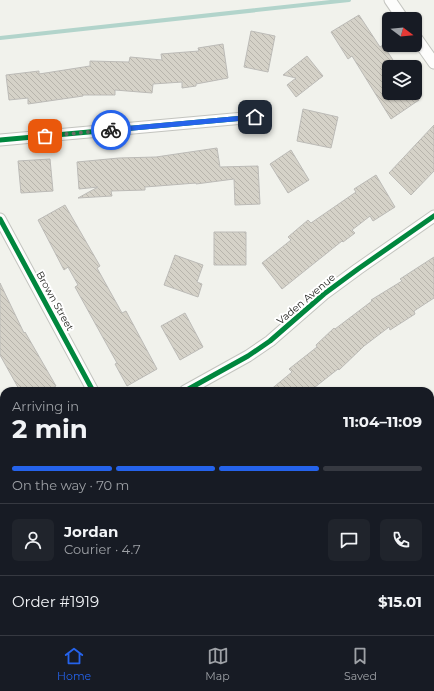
<!DOCTYPE html>
<html lang="en">
<head>
<meta charset="utf-8">
<style>
  :root { --surface:#171b24; --page:#20242c; --text:#f1f3f6; --muted:#9ea1a6; --line:#363941; --accent:#2563eb }
  body { margin:0; font-family:Montserrat,sans-serif; background:var(--page); color:var(--text); height:100vh; display:flex; flex-direction:column; font-size:15px; white-space:nowrap }
  * { box-sizing:border-box; margin:0 }
  p { font-size:13px; color:var(--muted) }
  .icon { flex:none; width:22px; height:22px; fill:none; stroke:currentColor; stroke-width:2; stroke-linecap:round; stroke-linejoin:round }
  .map { position:relative; flex:1; overflow:hidden }
  .panel { position:absolute; left:0px; top:387px; width:434px; height:248px; display:flex; flex-direction:column; background:var(--surface); border-radius:12px 12px 0 0; box-shadow:0 1px 3px #0004 }
  .panel>* { flex:none }
  .needle { width:26px; rotate:106deg }
  .buttons { position:absolute; left:382px; top:12px; display:grid; gap:8px }
  .buttons a { display:grid; place-items:center; width:40px; height:40px; border-radius:6px; background:var(--surface); box-shadow:0 1px 3px #0004; font-size:20px }
  .pin { position:absolute; display:grid; place-items:center; width:34px; height:34px; color:#fff; margin:-17px; border-radius:8px; box-shadow:0 2px 6px #0006 }
  .courier { position:absolute; display:grid; place-items:center; width:40px; height:40px; margin:-20px; border:3px solid #2563eb; border-radius:50%; background:#fff; color:#222; box-shadow:0 1px 5px #0007 }
  .headline em { font-style:normal; font-weight:700 }
  .headline div { display:flex; flex-direction:column-reverse }
  .headline { display:flex; align-items:center; justify-content:space-between; height:68px; padding:0 12px }
  h1 { font-size:26px; font-weight:700; line-height:30px }
  .bar { display:grid; grid-template-columns:repeat(4,1fr); gap:6px 4px; align-content:center; height:48px; padding:0 12px }
  .bar i { height:5px; border-radius:3px; background:var(--line) }
  .bar .selected { background:var(--accent) }
  .bar p { grid-column:span 4 }
  .line { display:flex; align-items:center; gap:10px; padding:0 12px; border-top:1px solid var(--line) }
  .line div { flex:1 }
  .round { display:grid; place-items:center; flex:none; width:42px; height:42px; border-radius:6px; background:var(--page) }
  .menu { display:flex; justify-content:space-around; align-items:center; height:56px; border-top:1px solid var(--line); background:var(--surface); font-size:11px; color:var(--muted) }
  .menu a { display:grid; justify-items:center; gap:2px }
  .menu .selected { color:var(--accent) }
  .map>svg:first-child { display:block }
  .lines { fill:none; stroke-linecap:round; stroke-linejoin:round }
  .stream { stroke:#b2d4cb; stroke-width:4 }
  .building { fill:url(#building-back-hatch); stroke:#bcbbb7 }
  .street-casing { stroke:#c3c4bf; stroke-width:13 }
  .street { stroke:#fdfdfc; stroke-width:11 }
  .cycleway-casing { stroke:#fff; stroke-width:8 }
  .cycleway { stroke:#00873e; stroke-width:5 }
  .done { stroke:#6c6d68; stroke-width:4; stroke-dasharray:0 7.2 }
  .route { stroke:#2563eb; stroke-width:5 }
  .labels { text-anchor:middle; dominant-baseline:central; stroke-width:4; stroke-linejoin:round; paint-order:stroke }
  .street-label { font-size:10px; fill:#242521; stroke:#fff }
</style>
</head>
<body>
<div class="map">
<svg width="434" height="635" viewBox="0 0 434 635">
  <defs>
    <pattern id="building-back-hatch" width="6" height="6" patternUnits="userSpaceOnUse"><rect width="6" height="6" fill="#d5d2c8"/><path d="M-1 5l2 2M0 0l6 6M5-1l2 2" fill="none" stroke="#b7b4ac"/></pattern>
  </defs>
  <rect width="100%" height="100%" fill="#f1f2ec"/>
  <g class="lines">
    <path class="stream" d="M0,38L349,0"/>
  </g>
  <path class="building" d="M359,15L380,47L383,45L397,66L389,67V93H415L419,100L391,119L352,56L348,59L331,32Z
    M251,31L275,36L268,72L244,67Z
    M223,44L228,78L196,84V86L182,88V82L153,84L152,93L115,90V95H83V96L28,104V98L9,100L6,75L39,71V74L90,66V61L129,62L130,57L162,60L161,54L199,51L198,48Z
    M307,56L323,76L296,97L287,85L296,78L283,75Z
    M303,109L338,117L331,148L297,141Z
    M434,125V171L411,195L389,173Z
    M217,148L220,167L258,166L260,204L235,205L234,179L196,184V183L145,187V190L111,191L112,196L78,198L98,187L79,189L77,162L119,158L156,157Z
    M291,150L309,180L288,193L270,164Z
    M50,159L53,191L21,193L18,161Z
    M376,175L395,207L373,221L370,216L352,230L355,233L343,242L342,241L282,289L262,263L291,240L288,237L308,220L311,223L356,192L354,189Z
    M65,205L100,266L97,268L122,313L126,311L157,369L127,386L115,364L117,363L75,287L78,285L68,267L64,270L38,220Z
    M214,232H246V265H214Z
    M175,255L203,265L197,282L202,284L198,297L164,285Z
    M434,257V298L414,311L415,314L390,330L389,327L364,346L339,370L338,369L310,391H269L292,372L289,369L317,347L316,345L334,328L335,329L372,301L371,300L402,281L400,279Z
    M0,283L24,333L25,332L56,386L47,391H20L0,355Z
    M185,313L203,347L180,360L161,326Z"/>
  <g class="lines">
    <defs>
      <path id="street" d="M390,0L403,19
        M415,36L434,63
        M0,140L255,117
        M0,219L93,391
        M185,391L248,356L270,341L324,294L358,269L434,216
        M0,600L4,607
        M18,631L20,635
        M111,635L119,631"/>
    </defs>
    <use href="#street" class="street-casing"/>
    <use href="#street" class="street"/>
    <defs>
      <path id="cycleway" d="M0,140L255,117
        M0,219L93,391
        M185,391L248,356L270,341L324,294L358,269L434,216"/>
    </defs>
    <use href="#cycleway" class="cycleway-casing"/>
    <use href="#cycleway" class="cycleway"/>
  </g>
  <g class="lines">
    <path class="done" d="M45,136L111,130"/>
    <path class="route" d="M111,130L255,117"/>
  </g>
  <g class="labels">
    <g class="street-label">
      <text transform="translate(306 299) rotate(-40)">Vaden Avenue</text>
      <text transform="translate(55 301) rotate(61)">Brown Street</text>
    </g>
  </g>
</svg>
<div class="buttons">
<a><svg class="needle" viewBox="-14 -14 28 28"><path d="M0-13l5 13h-10z" fill="#e53935"/><path d="M0 13l5-13h-10z" fill="#9ea1a6"/></svg></a>
<a><svg class="icon" aria-label="layers" viewBox="0 0 24 24"><path d="M12 4l9 5-9 5-9-5zM3 14l9 5 9-5"/></svg></a>
</div>
<div class="pin" style="left:45px;top:136px;background:#ea580c"><svg class="icon" aria-label="bag" viewBox="0 0 24 24"><path d="M5 8h14l-1 12H6zM9 8a3 3 0 0 1 6 0"/></svg></div>
<div class="pin" style="left:255px;top:117px;background:#1f2937"><svg class="icon" aria-label="home" viewBox="0 0 24 24"><path d="M3 11l9-7 9 7M6 9v11h12V9"/></svg></div>
<div class="courier" style="left:111px;top:130px"><svg class="icon" aria-label="bike" viewBox="0 0 24 24"><circle cx="6" cy="16" r="4"/><circle cx="18" cy="16" r="4"/><path d="M6 16l4-8h5l3 8M10 8l3 8H6M13 5h3"/></svg></div>
<section class="panel">
<div class="headline"><div><h1>2 min</h1><p>Arriving in</p></div><em>11:04–11:09</em></div>
<div class="bar"><i class="selected"></i><i class="selected"></i><i class="selected"></i><i></i><p>On the way · 70 m</p></div>
<div class="line" style="height:72px"><a class="round"><svg class="icon" aria-label="person" viewBox="0 0 24 24"><circle cx="12" cy="8" r="4"/><path d="M4 21q1-7 8-7t8 7"/></svg></a><div><b>Jordan</b><p>Courier · 4.7</p></div><a class="round"><svg class="icon" aria-label="chat" viewBox="0 0 24 24"><path d="M4 5h16v11H9l-5 4z"/></svg></a><a class="round"><svg class="icon" aria-label="phone" viewBox="0 0 24 24"><path d="M5 4h4l2 5-3 2q2 4 5 5l2-3 5 2v4C11 20 4 13 5 4z"/></svg></a></div>
<div class="line" style="height:52px"><div>Order #1919</div><b>$15.01</b></div>
</section>
</div>
<nav class="menu">
<a class="selected"><svg class="icon" aria-label="home" viewBox="0 0 24 24"><path d="M3 11l9-7 9 7M6 9v11h12V9"/></svg>Home</a>
<a><svg class="icon" aria-label="map" viewBox="0 0 24 24"><path d="M3 6l6-2 6 2 6-2v14l-6 2-6-2-6 2zM9 4v14M15 6v14"/></svg>Map</a>
<a><svg class="icon" aria-label="saved" viewBox="0 0 24 24"><path d="M7 4h10v16l-5-4-5 4z"/></svg>Saved</a>
</nav>
</body>
</html>
